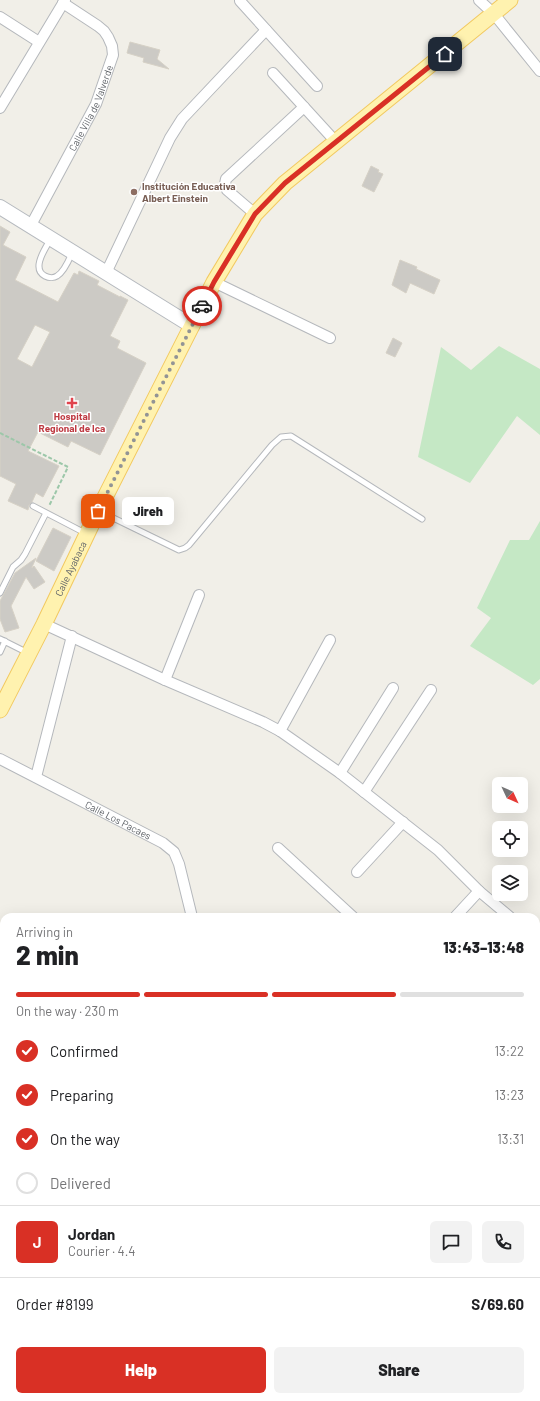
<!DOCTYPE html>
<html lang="en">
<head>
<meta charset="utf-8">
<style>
  :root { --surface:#fff; --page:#f2f2f2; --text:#202124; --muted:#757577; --line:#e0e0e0; --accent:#d93025 }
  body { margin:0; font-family:Barlow,sans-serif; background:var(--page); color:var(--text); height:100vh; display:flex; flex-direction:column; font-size:15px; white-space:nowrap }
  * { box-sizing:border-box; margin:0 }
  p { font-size:13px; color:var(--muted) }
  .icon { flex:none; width:22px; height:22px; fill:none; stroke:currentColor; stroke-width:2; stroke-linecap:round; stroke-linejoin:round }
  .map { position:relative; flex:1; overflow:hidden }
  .side { position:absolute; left:0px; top:913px; width:540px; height:488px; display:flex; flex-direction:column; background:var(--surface); border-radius:12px 12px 0 0; box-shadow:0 4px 16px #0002 }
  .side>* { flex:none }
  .needle { width:26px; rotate:134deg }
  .fabs { position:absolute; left:492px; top:777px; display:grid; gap:8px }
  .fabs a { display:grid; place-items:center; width:36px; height:36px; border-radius:6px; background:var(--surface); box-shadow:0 4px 16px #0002; font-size:20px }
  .pin { position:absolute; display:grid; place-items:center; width:34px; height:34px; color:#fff; margin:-17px; border-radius:8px; box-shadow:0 2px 6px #0006 }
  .courier { position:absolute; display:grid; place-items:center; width:40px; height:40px; margin:-20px; border:3px solid #d93025; border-radius:50%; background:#fff; color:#222; box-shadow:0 1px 5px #0007 }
  .bubble { position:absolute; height:28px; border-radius:6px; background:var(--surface); box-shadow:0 4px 16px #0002; font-size:13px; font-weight:800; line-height:28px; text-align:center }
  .summary em { font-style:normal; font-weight:800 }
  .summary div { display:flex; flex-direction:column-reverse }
  .summary { display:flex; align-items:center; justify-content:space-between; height:68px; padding:0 16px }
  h1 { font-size:26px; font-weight:800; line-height:30px }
  .bar { display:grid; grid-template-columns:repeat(4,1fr); gap:6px 4px; align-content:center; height:48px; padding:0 16px }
  .bar i { height:5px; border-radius:3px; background:var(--line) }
  .bar .selected { background:var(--accent) }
  .bar p { grid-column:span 4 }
  .line { display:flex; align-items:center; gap:10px; padding:0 16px; border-top:1px solid var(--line) }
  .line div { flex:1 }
  .round { display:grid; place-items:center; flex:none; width:42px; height:42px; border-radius:6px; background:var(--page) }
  ol { padding:0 16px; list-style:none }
  li { display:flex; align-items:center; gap:12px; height:44px }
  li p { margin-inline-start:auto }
  li .icon { padding:4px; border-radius:50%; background:var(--accent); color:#fff; stroke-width:4 }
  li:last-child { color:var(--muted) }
  li i { width:22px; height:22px; border:2px solid var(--line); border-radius:50% }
  .cta { display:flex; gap:8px; margin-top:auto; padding:8px 16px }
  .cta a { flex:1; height:46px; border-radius:6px; background:var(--accent); color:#fff; font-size:16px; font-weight:800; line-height:46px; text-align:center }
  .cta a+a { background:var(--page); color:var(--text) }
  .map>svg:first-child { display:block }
  .green { fill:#c5e8c5 }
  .building { fill:#cccac5; stroke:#d6d1c6; fill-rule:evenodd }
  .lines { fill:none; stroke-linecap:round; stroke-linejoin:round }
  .lane-casing { stroke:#b5b8bc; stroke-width:7 }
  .street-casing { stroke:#b5b8bc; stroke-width:12 }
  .secondary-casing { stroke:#b6babf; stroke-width:16 }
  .primary-casing { stroke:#f2c960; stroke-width:17 }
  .path { stroke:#9cc7a9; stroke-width:2; stroke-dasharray:4 2; stroke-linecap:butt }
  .lane { stroke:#fff; stroke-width:5 }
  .street { stroke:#fff; stroke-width:10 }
  .secondary { stroke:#fff; stroke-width:14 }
  .primary { stroke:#fff2af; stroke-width:15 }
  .done { stroke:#929495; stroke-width:4; stroke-dasharray:0 7.2 }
  .route { stroke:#d93025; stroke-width:5 }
  .education-dot { fill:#8d6e63; stroke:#fff; stroke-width:1.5 }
  .health-dot { fill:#e0444e; stroke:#fff; stroke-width:1.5 }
  .labels { text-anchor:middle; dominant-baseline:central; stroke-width:3; stroke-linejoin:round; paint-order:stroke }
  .street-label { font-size:10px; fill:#5f6368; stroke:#fff }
  .education-label { font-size:10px; font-weight:bold; fill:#785e54; stroke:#fff; text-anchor:start }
  .health-label { font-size:10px; font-weight:bold; fill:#be3a42; stroke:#fff }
</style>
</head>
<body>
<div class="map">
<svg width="540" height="1401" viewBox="0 0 540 1401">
  <rect width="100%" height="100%" fill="#f1efe8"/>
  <path class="green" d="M499,346L540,369V435L517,416L470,483L418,457L441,347L471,370Z
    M540,521V679L533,685L470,646L491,618L477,608L510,540H529Z
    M350,1397H432L430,1401H358Z"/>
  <path class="building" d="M130,42L160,50L157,59L169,69L143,62L144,58L127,53Z
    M371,166L379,170L378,172L383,174L374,192L362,186Z
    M0,226L10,232L3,245L26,257L15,280L58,302L74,273L78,275L79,271L99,281L97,285L120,297V296L128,300L110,336L120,341L117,348L146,363L100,455L71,441L68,447L38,432L28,451L59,466L43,497L36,493L32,502L29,505L28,510L8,501L16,484L0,476ZM35,325L50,332L32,367L17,359Z
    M400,260L417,267L416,269L440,280L434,294L410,283L406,293L392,285Z
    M393,338L402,343L395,357L386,353Z
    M53,528L71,537L54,571L36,561Z
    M36,558L32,567V568L34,566L45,582L34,589L26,577L11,606L19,628L5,632L0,619V601L15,573Z"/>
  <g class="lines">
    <defs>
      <path id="lane" d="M50,240C45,249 31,269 45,276C49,278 54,278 57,276C64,272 69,260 72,253
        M33,506L85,533
        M99,511L179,550L185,548L189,545L272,445L281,437L291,436L422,519
        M0,593L13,567L21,560L25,554L46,513
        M0,639L28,653
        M0,652L5,641
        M0,1204L4,1208"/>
      <g id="street">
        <path d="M479,0L494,14L540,71"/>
        <path d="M240,1L317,86"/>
        <path d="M0,17L39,42"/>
        <path d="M273,73L336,142"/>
        <path d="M0,108L65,0"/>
        <path d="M255,214L227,190L225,184L226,179L304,107"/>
        <path id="s1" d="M30,227L96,104L113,55L112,46L108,37L104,31L98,26L63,3"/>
        <path d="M106,273L170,138L182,119L266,30"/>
        <path d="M214,282L330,338"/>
        <path d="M44,624L165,680L263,722L280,731L340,773L438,850L479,891L510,917"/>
        <path d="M165,680L199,595"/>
        <path d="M280,731L330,640"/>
        <path id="s2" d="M0,759L163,843L174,852L179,864L192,917"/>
        <path d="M340,773L393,688"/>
        <path d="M36,777L72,636"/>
        <path d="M364,792L431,690"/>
        <path d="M278,848L353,917"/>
        <path d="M357,872L403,822"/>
        <path d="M455,917L479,891"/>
        <path d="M536,936L540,938"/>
        <path d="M536,1236L540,1239"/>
        <path d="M0,1297L4,1291"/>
        <path d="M0,1381L4,1383"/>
        <path d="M31,1397L39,1401"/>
        <path d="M191,1401L193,1397"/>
      </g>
      <path id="secondary" d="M0,207L192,326"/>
      <g id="primary">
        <path id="s3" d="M0,710L44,624L98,511L214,282L255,214L285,183L510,0"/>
      </g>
    </defs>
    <use href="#lane" class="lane-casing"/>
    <use href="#street" class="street-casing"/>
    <use href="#secondary" class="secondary-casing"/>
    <use href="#primary" class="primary-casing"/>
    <path class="path" d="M0,433L68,467L49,506"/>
    <use href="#lane" class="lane"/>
    <use href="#street" class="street"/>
    <use href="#secondary" class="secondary"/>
    <use href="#primary" class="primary"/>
  </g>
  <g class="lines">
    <path class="done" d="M98,511L202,306"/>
    <path class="route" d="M202,306L214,282L255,214L285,183L445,54"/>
  </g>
  <circle class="education-dot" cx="134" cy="192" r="4"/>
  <path class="health-dot" d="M70 397h4v4h4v4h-4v4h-4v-4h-4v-4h4z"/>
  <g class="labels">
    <g class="street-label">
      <text stroke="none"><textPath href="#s1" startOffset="134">Calle Villa de Valverde</textPath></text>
      <text stroke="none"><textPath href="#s3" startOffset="158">Calle Ayabaca</textPath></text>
      <text stroke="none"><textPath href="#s2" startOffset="133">Calle Los Pacaes</textPath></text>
    </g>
    <g class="education-label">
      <text x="142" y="186">Institución Educativa<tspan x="142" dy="12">Albert Einstein</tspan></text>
    </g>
    <g class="health-label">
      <text x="72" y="416">Hospital<tspan x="72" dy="12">Regional de Ica</tspan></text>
    </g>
  </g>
</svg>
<div class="fabs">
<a><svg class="needle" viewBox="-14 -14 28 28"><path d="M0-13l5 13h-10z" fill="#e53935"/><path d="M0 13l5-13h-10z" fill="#757577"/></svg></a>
<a><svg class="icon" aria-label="locate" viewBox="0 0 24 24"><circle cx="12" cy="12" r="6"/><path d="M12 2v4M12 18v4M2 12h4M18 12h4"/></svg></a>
<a><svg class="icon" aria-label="layers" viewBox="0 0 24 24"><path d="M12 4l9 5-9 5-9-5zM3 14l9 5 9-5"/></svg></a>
</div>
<div class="pin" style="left:98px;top:511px;background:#ea580c"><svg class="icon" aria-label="bag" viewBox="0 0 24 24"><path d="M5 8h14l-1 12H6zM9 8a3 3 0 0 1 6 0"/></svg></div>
<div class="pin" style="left:445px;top:54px;background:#1f2937"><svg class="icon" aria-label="home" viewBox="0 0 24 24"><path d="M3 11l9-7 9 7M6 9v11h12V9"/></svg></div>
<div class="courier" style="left:202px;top:306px"><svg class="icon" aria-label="car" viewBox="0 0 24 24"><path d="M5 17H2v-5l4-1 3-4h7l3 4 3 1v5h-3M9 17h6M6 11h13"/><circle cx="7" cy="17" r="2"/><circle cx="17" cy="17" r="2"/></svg></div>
<div class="bubble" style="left:122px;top:497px;width:52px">Jireh</div>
<section class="side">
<div class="summary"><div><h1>2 min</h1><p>Arriving in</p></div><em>13:43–13:48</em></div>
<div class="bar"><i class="selected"></i><i class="selected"></i><i class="selected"></i><i></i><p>On the way · 230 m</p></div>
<ol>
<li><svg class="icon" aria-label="check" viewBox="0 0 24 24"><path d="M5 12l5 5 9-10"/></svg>Confirmed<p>13:22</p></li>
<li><svg class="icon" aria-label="check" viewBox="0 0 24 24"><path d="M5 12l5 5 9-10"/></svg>Preparing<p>13:23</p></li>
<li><svg class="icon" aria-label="check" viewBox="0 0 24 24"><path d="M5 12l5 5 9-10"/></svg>On the way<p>13:31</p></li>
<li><i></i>Delivered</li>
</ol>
<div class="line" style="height:72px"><b class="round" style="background:var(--accent);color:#fff">J</b><div><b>Jordan</b><p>Courier · 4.4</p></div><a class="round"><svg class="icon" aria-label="chat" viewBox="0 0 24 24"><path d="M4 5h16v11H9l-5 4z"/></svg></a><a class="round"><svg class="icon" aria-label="phone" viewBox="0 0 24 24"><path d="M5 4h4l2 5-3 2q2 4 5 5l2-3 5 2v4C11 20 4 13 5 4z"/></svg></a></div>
<div class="line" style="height:52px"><div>Order #8199</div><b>S/69.60</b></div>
<div class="cta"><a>Help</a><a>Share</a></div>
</section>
</div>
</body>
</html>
